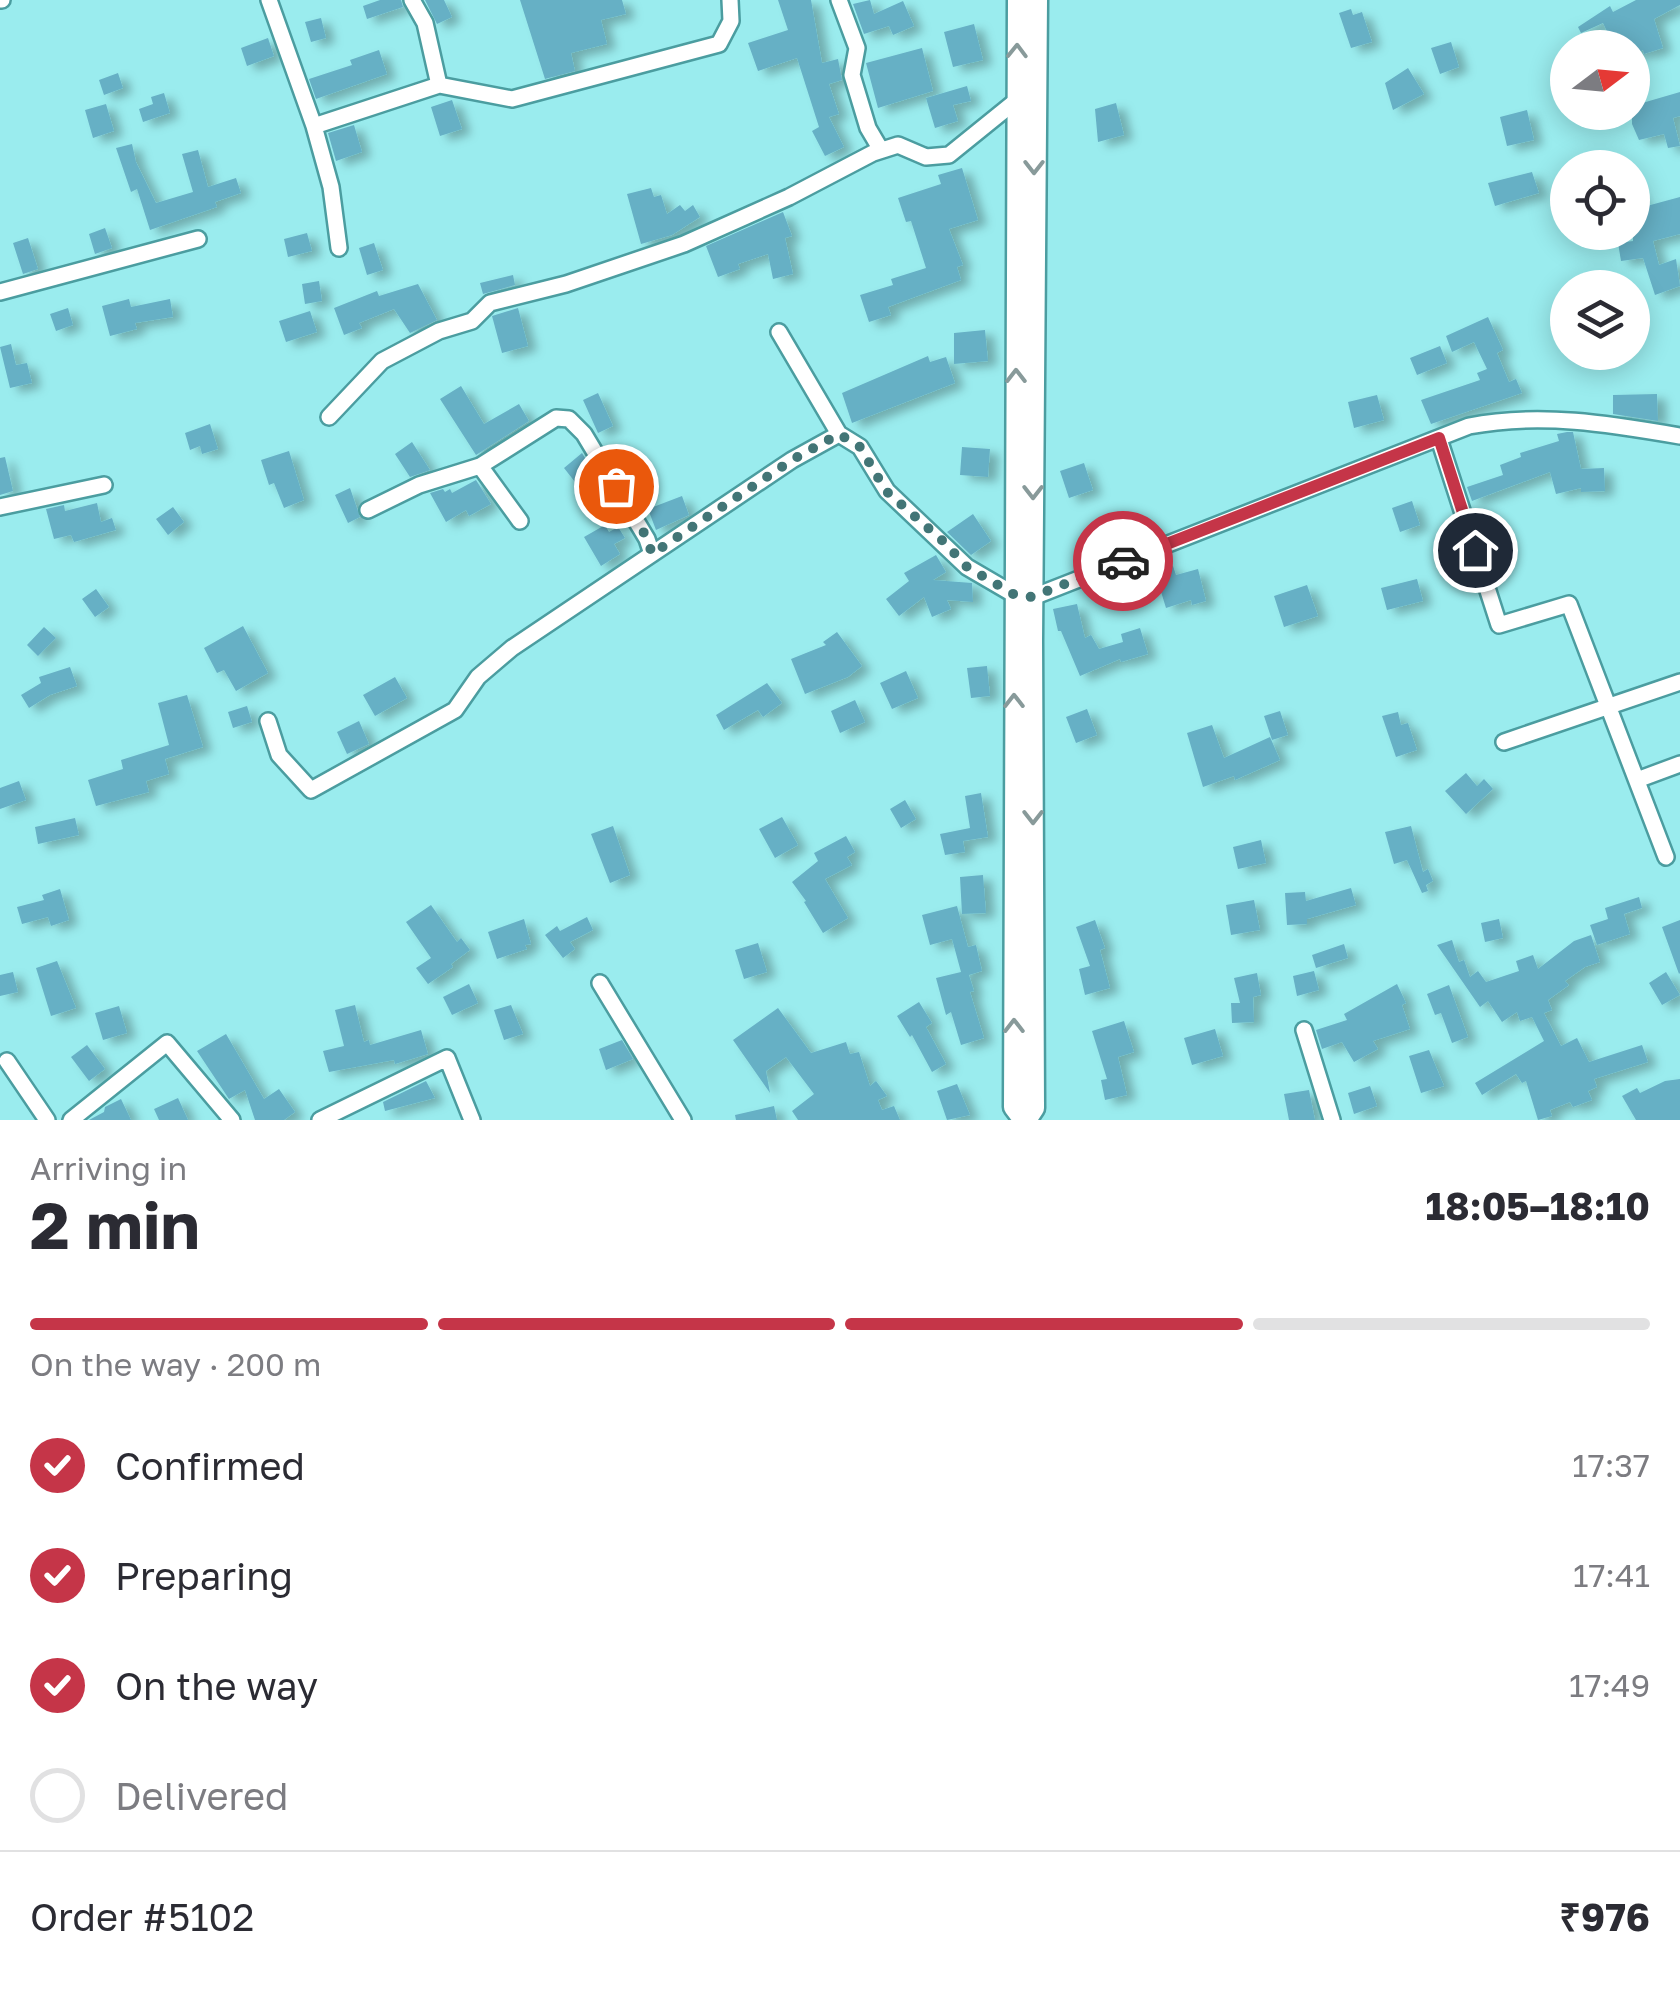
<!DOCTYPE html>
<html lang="en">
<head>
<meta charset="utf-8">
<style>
  :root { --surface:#fff; --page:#f7f7f7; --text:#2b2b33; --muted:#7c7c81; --line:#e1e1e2; --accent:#c53548 }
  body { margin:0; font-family:"Golos Text",sans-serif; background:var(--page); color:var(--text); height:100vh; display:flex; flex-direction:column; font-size:38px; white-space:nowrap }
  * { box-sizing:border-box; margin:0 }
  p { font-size:32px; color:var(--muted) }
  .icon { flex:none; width:55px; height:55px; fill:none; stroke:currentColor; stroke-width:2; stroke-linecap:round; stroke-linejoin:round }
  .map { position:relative; height:1120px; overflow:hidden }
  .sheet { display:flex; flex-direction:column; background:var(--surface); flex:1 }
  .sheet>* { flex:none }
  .needle { width:65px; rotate:74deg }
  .fabs { position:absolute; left:1550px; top:30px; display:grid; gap:20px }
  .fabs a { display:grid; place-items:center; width:100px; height:100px; border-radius:50%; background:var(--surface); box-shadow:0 5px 25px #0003; font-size:50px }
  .pin { position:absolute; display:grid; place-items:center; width:85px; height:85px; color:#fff; margin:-42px; border:5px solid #fff; border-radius:50%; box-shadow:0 2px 10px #0007 }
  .courier { position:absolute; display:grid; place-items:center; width:100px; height:100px; margin:-50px; border:8px solid #c53548; border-radius:50%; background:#fff; color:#222; box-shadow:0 2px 12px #0007 }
  .summary em { font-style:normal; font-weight:700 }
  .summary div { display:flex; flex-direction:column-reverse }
  .summary { display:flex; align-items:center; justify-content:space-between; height:170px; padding:0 30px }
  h1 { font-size:65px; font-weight:700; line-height:75px }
  .bar { display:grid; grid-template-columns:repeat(4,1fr); gap:15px 10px; align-content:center; height:120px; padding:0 30px }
  .bar i { height:12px; border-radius:8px; background:var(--line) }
  .bar .active { background:var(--accent) }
  .bar p { grid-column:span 4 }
  .line { display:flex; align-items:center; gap:25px; padding:0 30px; border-top:2px solid var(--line) }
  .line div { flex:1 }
  ol { padding:0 30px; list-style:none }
  li { display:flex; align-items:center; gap:30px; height:110px }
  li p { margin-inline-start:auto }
  li .icon { padding:10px; border-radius:50%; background:var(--accent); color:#fff; stroke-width:4 }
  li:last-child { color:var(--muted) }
  li i { width:55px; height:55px; border:5px solid var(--line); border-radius:50% }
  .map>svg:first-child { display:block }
  .building { fill:#66b0c5; filter:url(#shadow) }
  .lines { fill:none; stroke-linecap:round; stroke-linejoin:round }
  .minor-casing { stroke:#4b9da0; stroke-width:20 }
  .tertiary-casing { stroke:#4b9da0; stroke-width:25 }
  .minor { stroke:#fff; stroke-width:15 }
  .tertiary { stroke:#fff; stroke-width:20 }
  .oneway { stroke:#889a9a }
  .done { stroke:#427576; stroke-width:10; stroke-dasharray:0 18 }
  .route { stroke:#c53548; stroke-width:12 }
</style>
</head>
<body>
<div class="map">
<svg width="1680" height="1120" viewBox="0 0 1680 1120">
  <defs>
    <filter id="shadow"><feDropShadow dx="9" dy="5" stdDeviation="5" flood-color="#0004"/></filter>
  </defs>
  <rect width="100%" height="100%" fill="#9aecee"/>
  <path class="building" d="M380,0H401L403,7L367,19L363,6Z
    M425,0H444L452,17L437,24Z
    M520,0H622L626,14L601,20L607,44L571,53L575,71L545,79Z
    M778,0H811L822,63L838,59L842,80L829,84L839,114L829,117L844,147L825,156L812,131L819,127L797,58L758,71L748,43L788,30Z
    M870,0L874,14L903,1L914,26L893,35L889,26L864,34L853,4Z
    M1636,0H1680V5L1654,19L1663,48L1644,54L1643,50L1632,56V48H1615L1603,23L1581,33L1578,27L1610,6L1613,12Z
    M1351,9L1353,15L1362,12L1372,42L1351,48L1339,13Z
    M321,18L326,38L311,42L305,22Z
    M974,24L983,60L953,67L944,32Z
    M268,38L274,56L247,66L241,48Z
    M1451,42L1459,67L1440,74L1431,48Z
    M922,48L933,91L878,108L866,63Z
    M379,50L387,74L316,99L309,79L352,65L350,60Z
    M1408,68L1424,94L1393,110L1385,83Z
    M118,73L123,88L104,95L99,80Z
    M967,86L971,101L953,105L958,121L935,128L926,98Z
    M1680,92V116L1673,118L1680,146L1668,148L1664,134L1639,140L1632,124V106Z
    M164,93L170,113L143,122L139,109L153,104L151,97Z
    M452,100L462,129L440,136L431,107Z
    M1116,103L1124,135L1098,142L1095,109Z
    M106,104L114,131L93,138L85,110Z
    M1527,110L1534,140L1507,146L1500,117Z
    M354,125L362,152L336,161L328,133Z
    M132,144L136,162L156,203L193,192L182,154L198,150L208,187L236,178L241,193L215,202L217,207L150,230L137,189L131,192L116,148Z
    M962,168L978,220L949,229L963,265L957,267L961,280L888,307L891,315L869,322L860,295L893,285L891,279L926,268L911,221L906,222L898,198L941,184L938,175Z
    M1532,172L1539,193L1495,206L1488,183Z
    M1632,182L1643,207L1680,197V234L1653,241L1659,265L1676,259L1680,286L1655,295L1643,258L1621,261L1618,243L1633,241Z
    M651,188L654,197L661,195L667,214L680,205L685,211L693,205L700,217L672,235L641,244L627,194Z
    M783,212L792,236L785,238L793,274L773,279L768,254L738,264L740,269L718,277L706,246Z
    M105,228L112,248L95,254L89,234Z
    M307,233L312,251L288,257L284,239Z
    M28,238L38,269L23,274L13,243Z
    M374,243L383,270L367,275L359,248Z
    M513,275L515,285L483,294L480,283Z
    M319,281L322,301L305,304L302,284Z
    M418,284L437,320L410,333L394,309L359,323L362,328L344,335L334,308L377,291L379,296Z
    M129,299L131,307L170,299L173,317L135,323L137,329L110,336L102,306Z
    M68,308L73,325L56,331L50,314Z
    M518,308L528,346L502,353L492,316Z
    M310,311L317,332L286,342L279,321Z
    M1488,317L1503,350L1497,353L1509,382L1516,379L1522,393L1431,424L1421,400L1480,380L1477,373L1487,369L1474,342L1452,352L1446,336Z
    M985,330L988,361L954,364V333Z
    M11,344L16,365L27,363L32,383L10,388L0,347Z
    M1440,346L1447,363L1417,375L1410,358Z
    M928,356L930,362L946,357L955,383L852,423L842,393Z
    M461,386L484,424L519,404L529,421L476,455L440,399Z
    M598,393L613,426L598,433L583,400Z
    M1657,394L1658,421L1613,414V395Z
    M1377,395L1384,420L1354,428L1348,402Z
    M210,424L218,449L202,454L200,446L190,450L185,433Z
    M1567,432H1573L1581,469L1604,468L1605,491L1581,492V488L1556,494L1550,472L1472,501L1467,487L1503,475L1500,465L1521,457L1520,453L1559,441L1557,434Z
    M412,442L430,470L410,477L395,454Z
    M962,447L990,449L988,477L960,475Z
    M289,451L304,500L284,508L274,483L269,485L261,460Z
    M582,453L592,469L575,482L564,468Z
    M5,457L13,491L0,495V458Z
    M1084,463L1093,490L1069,498L1060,471Z
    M476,480L491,504L469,516L466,510L446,522L430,493L443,489L445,492L450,489L452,493Z
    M350,488L360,517L348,523L335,495Z
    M682,496L689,515L656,530L648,509Z
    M1412,501L1420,525L1400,532L1392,508Z
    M97,503L101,522L112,518L116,530L74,542L71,535L54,539L46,509L64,505L65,511Z
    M173,507L184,522L168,535L156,519Z
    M973,514L991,541L971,555L947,532Z
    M605,525L609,532L618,527L625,538L614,544L620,554L601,566L584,537Z
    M936,555L946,572L933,580L972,583L973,602L947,600L951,609L932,617L924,597L899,616L886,599L909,581L904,573Z
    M1173,566L1176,575L1198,569L1206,601L1192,605L1191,600L1166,608L1155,572Z
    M1417,579L1423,601L1387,610L1381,588Z
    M1307,585L1318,616L1284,627L1274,596Z
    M96,589L109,607L95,617L82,599Z
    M1077,604L1085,638L1091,635L1099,649L1123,642L1121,634L1140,628L1148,654L1121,662L1120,659L1080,676L1061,631H1058L1053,609Z
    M243,626L268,673L236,691L224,670L217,673L204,648Z
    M44,627L56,638L38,656L27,645Z
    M837,632L862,666L848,677L805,694L791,659L826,645L823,642Z
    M987,666L990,696L971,698L967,668Z
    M70,667L77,686L50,695L29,708L21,695L41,683L39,677Z
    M906,671L918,698L892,709L880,683Z
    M395,677L407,698L375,716L363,695Z
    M767,683L782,703L763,717L758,710L724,730L716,715Z
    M187,695L203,747L165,759L169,774L146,781L149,792L96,806L88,780L123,769L121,760L169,745L158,703Z
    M855,700L865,722L840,733L831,711Z
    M247,706L252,722L233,728L228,712Z
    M1087,709L1097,735L1076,743L1066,717Z
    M1280,711L1288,735L1272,740L1264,716Z
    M1398,712L1401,725L1408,723L1417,750L1396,757L1382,716Z
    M359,721L369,744L347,754L337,732Z
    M1212,725L1224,758L1270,737L1280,760L1235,780L1234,776L1203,787L1187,733Z
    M1466,773L1477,786L1484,779L1493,789L1466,814L1445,791Z
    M19,781L26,800L0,809V788Z
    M981,793L988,837L963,841L965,852L945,855L940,834L970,828L965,796Z
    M905,800L916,819L901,828L890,809Z
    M782,817L798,845L775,858L759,829Z
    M75,818L79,835L38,844L35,827Z
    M613,826L630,875L610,883L591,834Z
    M1411,826L1423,872L1428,869L1433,881L1426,885L1428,891L1422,893L1407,860L1394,864L1385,832Z
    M846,836L855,852L847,857L852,865L825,879L848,918L823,933L804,902L806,901L792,882L818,861L814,853Z
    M1261,840L1266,863L1238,869L1233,847Z
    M983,875L986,913L962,914L960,877Z
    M1351,888L1356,905L1307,919V924L1287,925L1285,893L1305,892L1306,901Z
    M60,889L69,920L51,926L48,917L22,924L17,907L44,900L42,895Z
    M1639,897L1642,908L1624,914L1630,934L1597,945L1590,925L1608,919L1605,908Z
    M1254,900L1260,930L1231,935L1226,905Z
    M431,905L457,942L461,938L470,950L451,964L453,967L428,984L416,968L431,958L406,922Z
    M957,906L968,947L976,945L982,971L969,975L974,991L970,992L984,1038L961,1045L951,1012L946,1015L936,978L961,972L952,939L930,945L922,915Z
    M587,917L593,930L570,942L575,949L563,958L545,935L557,926L560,931Z
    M524,919L531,944L525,945L527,949L497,959L488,932Z
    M1499,919L1503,938L1485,942L1481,923Z
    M1095,920L1105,948L1100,950L1110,988L1085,995L1079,969L1090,966L1076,927Z
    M1680,920V973L1679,974L1662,927Z
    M1591,935L1600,962L1585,967L1565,981L1569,985L1548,1000L1552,1010L1544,1013L1561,1046L1577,1038L1589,1062L1642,1045L1648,1062L1594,1079L1597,1087L1588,1091L1592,1100L1573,1107L1570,1102L1550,1110L1552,1116L1538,1120L1526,1081L1522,1083L1516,1074L1482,1095L1475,1083L1544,1041L1532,1017L1520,1021L1517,1012L1502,1022L1488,1001L1480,1007L1437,945L1452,940L1459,962L1464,960L1470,977L1478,971L1486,982L1519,971L1516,961L1533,955L1538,969L1574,941Z
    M758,943L767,972L744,979L735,950Z
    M1344,944L1348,958L1316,968L1312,955Z
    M57,961L76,1008L51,1016L36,968Z
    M1314,971L1319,990L1297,996L1293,976Z
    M13,972L18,992L0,996V975Z
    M1666,972L1680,995L1662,1005L1649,983Z
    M1257,973L1261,995L1253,997L1254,1022L1232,1023L1231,1003H1240L1234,978Z
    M469,984L478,1003L452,1015L443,997Z
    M1397,984L1406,1003L1402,1005L1410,1029L1373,1041L1378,1049L1354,1062L1342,1042L1322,1049L1316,1030L1347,1020L1344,1014Z
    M1449,985L1468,1037L1452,1043L1441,1013L1435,1015L1427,994Z
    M919,1002L932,1023L926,1027L946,1064L932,1072L912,1035L910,1037L897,1016Z
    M355,1005L364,1042L369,1040L370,1045L421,1030L428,1054L395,1064L394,1060L329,1072L323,1051L344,1046L335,1010Z
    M511,1005L523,1034L504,1040L494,1010Z
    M119,1006L127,1033L103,1040L95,1013Z
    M778,1008L811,1053L846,1042L850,1054L859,1052L870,1086L876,1081L887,1096L878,1100L882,1110L894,1106L900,1120H798L792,1111L814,1094L786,1057L766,1071L770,1093L733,1040Z
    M1124,1021L1134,1052L1118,1057L1127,1095L1105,1100L1101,1080L1107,1079L1092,1031Z
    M1215,1029L1223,1056L1192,1065L1184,1038Z
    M226,1034L264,1099L279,1089L295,1112L284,1120H255L245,1090L229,1099L197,1051Z
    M622,1040L633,1059L606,1070L599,1049Z
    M87,1045L105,1069L89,1081L71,1057Z
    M1429,1050L1444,1086L1421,1093L1409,1056Z
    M1680,1079V1120H1636L1622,1096L1637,1088L1640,1093L1665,1081Z
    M426,1081L435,1098L385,1111L383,1102Z
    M957,1084L970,1115L947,1120L937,1091Z
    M1370,1086L1377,1106L1354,1114L1348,1093Z
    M1309,1090L1315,1120H1289L1284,1094Z
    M178,1098L188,1120H159L154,1109Z
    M121,1099L131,1120H89L104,1112L105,1107Z
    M774,1106L777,1120H736L735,1115Z"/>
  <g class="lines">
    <defs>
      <path id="minor" d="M0,0H2
        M269,0L314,126L331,187L339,248
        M412,0L425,23L439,85
        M839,0L857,48L852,75L868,128L881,150
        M314,126L439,85L512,99L719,44L731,21L730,0
        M0,292L198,239
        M779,332L839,434
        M329,417L382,361L439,331L472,321L490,303L566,284L684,244L789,197L873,153L898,145L926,157L949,155L1017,100
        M1439,439L1499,625L1569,604L1666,857
        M0,507L104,485
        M368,510L419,485L480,466
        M520,521L480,466L556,418L569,419L584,434L647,539L652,554
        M268,721L279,755L311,790L455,710L478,677L512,648L792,460L839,434L860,447L887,491L967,567L1015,595L1033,597L1469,426C1540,412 1610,424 1680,436
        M1504,742L1680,682
        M1637,780L1680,764
        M600,983L683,1120
        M1304,1030L1332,1120
        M7,1061L47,1120
        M71,1120L167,1043L232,1120
        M320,1120L447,1058L472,1120"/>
      <path id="tertiary" d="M1018,0L1014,1107L1024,1120
        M1026,1120L1034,1108L1032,640L1037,0"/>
    </defs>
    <use href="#minor" class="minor-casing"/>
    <use href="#tertiary" class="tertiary-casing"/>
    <use href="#minor" class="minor"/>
    <use href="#tertiary" class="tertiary"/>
  </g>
  <defs><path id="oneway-chevron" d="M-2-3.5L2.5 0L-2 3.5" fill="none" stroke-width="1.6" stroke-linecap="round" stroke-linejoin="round" transform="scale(2.5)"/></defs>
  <g class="oneway">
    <use href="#oneway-chevron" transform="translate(1017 51) rotate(-89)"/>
    <use href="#oneway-chevron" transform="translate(1034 167) rotate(90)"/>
    <use href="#oneway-chevron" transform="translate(1016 376) rotate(-90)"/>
    <use href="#oneway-chevron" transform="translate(1033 492) rotate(90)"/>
    <use href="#oneway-chevron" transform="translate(1014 701) rotate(-90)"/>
    <use href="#oneway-chevron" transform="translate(1033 817) rotate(90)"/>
    <use href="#oneway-chevron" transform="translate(1014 1026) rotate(-90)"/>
  </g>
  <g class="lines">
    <path class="done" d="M616,486L647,538L652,554L792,460L839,434L860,447L886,491L944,542L967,567L1015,595L1032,597L1123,561"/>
    <path class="route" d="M1123,561L1439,438L1475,550"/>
  </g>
</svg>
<div class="fabs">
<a><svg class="needle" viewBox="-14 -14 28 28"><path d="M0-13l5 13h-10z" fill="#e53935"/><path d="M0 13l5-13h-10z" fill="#7c7c81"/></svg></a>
<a><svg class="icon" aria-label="locate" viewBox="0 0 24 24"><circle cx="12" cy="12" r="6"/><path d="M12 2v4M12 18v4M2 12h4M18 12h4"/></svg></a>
<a><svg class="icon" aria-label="layers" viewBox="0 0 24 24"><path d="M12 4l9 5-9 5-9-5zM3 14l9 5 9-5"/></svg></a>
</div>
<div class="pin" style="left:616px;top:486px;background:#ea580c"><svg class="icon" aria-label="bag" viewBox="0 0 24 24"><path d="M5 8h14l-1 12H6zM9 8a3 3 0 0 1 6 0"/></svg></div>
<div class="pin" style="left:1475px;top:550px;background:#1f2937"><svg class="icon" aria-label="home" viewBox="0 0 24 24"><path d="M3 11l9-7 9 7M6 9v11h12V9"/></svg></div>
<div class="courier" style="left:1123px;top:561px"><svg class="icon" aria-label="car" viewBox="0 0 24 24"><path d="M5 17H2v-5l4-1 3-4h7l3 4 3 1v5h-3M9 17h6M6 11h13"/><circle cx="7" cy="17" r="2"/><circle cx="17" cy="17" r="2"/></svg></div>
</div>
<section class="sheet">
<div class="summary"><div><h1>2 min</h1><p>Arriving in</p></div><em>18:05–18:10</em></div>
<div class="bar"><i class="active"></i><i class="active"></i><i class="active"></i><i></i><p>On the way · 200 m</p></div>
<ol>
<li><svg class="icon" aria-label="check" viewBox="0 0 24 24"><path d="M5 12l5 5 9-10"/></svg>Confirmed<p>17:37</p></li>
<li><svg class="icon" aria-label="check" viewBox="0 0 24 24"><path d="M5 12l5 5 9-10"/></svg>Preparing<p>17:41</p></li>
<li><svg class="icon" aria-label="check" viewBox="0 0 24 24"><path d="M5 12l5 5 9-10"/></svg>On the way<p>17:49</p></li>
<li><i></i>Delivered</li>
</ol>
<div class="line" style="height:130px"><div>Order #5102</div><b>₹976</b></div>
</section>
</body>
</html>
